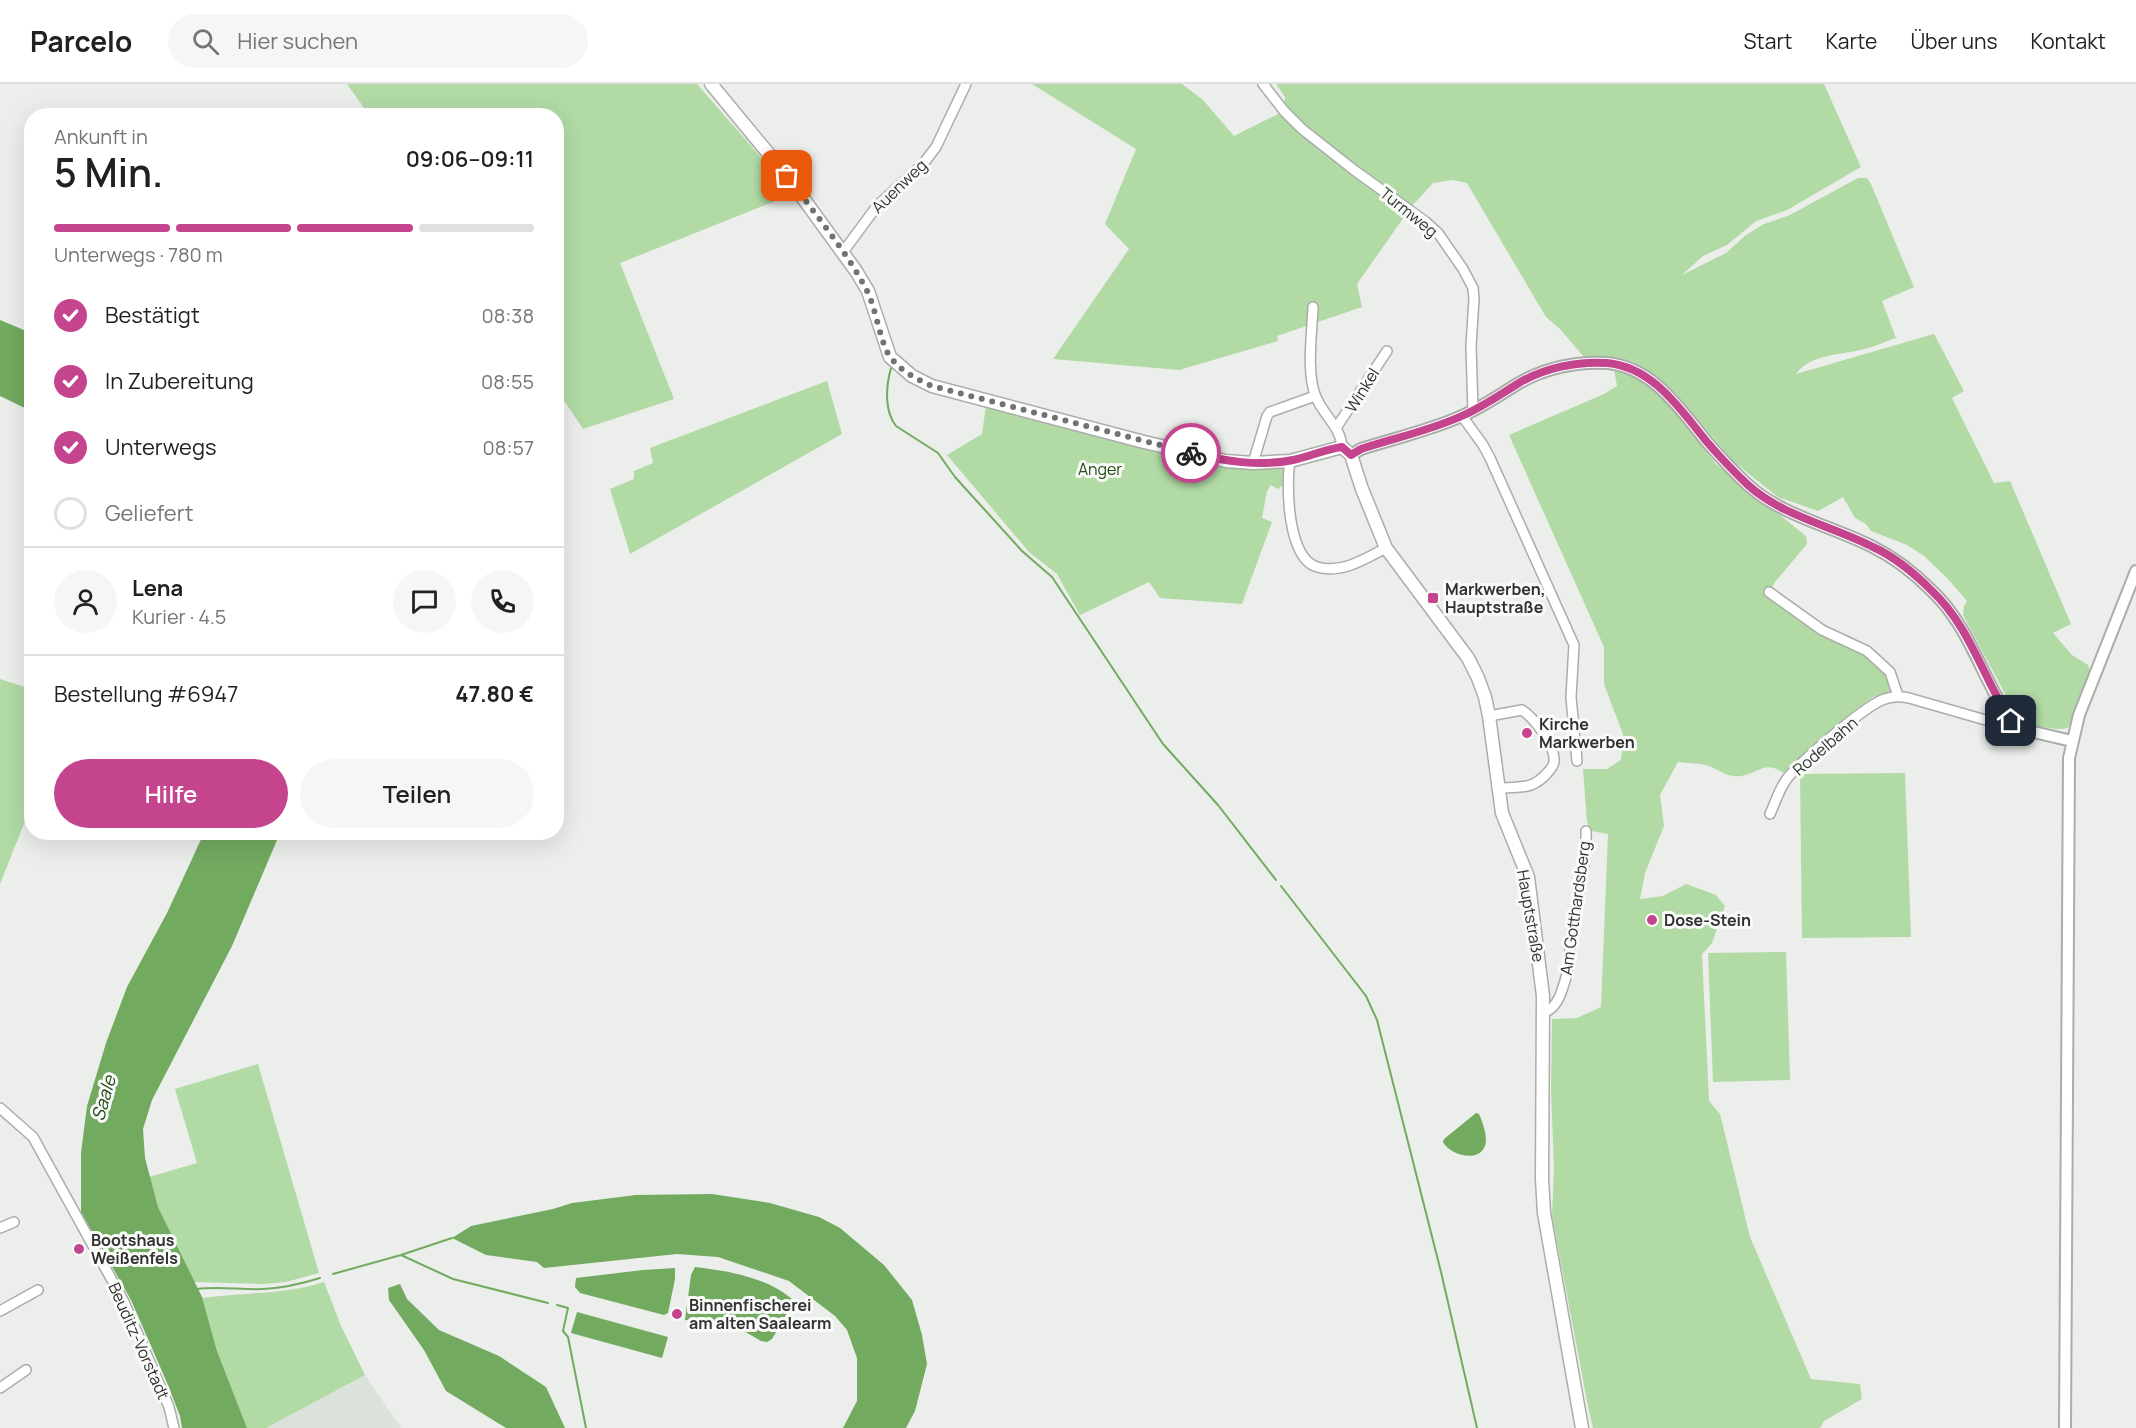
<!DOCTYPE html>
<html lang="de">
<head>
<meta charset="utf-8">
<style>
  :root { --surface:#fff; --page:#f6f6f6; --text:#202124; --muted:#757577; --line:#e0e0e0; --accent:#c5448e }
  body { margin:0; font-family:Manrope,sans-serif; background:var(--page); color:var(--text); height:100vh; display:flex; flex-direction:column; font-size:22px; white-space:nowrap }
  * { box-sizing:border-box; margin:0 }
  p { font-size:20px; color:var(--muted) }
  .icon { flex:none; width:33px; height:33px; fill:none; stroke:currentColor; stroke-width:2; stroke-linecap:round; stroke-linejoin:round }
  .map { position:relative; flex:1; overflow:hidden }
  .side { position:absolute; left:24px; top:24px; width:540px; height:732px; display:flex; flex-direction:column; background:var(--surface); border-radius:24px; box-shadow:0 6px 24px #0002 }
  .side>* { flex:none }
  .pin { position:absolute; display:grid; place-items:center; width:51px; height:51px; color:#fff; margin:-26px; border-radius:12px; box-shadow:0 3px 9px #0006 }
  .courier { position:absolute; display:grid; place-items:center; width:60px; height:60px; margin:-30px; border:4px solid #c5448e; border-radius:50%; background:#fff; color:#222; box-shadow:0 2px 8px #0007 }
  .head em { font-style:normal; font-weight:600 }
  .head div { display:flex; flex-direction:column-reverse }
  .head { display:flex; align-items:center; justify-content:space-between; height:102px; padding:0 30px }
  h1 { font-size:39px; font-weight:600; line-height:45px }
  .bar { display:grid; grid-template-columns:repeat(4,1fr); gap:9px 6px; align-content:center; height:72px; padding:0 30px }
  .bar i { height:8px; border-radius:4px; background:var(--line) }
  .bar .on { background:var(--accent) }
  .bar p { grid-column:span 4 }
  .line { display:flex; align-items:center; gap:15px; padding:0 30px; border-top:2px solid var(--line) }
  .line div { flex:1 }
  .round { display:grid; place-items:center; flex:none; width:63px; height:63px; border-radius:32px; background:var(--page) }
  ol { padding:0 30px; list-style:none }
  li { display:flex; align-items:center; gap:18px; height:66px }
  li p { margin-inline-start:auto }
  li .icon { padding:6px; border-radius:50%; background:var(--accent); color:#fff; stroke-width:4 }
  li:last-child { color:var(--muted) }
  li i { width:33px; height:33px; border:3px solid var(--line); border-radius:50% }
  .button { display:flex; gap:12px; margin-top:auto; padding:12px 30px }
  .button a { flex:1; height:69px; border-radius:36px; background:var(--accent); color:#fff; font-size:24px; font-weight:600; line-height:69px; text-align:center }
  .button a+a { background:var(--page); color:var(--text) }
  header { display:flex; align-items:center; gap:36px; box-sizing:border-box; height:84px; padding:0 30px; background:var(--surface); border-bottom:2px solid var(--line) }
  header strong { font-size:28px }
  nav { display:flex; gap:33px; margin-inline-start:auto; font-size:21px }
  .search { width:420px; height:54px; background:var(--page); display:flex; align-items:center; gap:15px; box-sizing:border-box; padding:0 21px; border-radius:33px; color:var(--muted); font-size:22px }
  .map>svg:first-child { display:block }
  .built { fill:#dbe2d9 }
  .green { fill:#b1daa5 }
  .water { fill:#72aa60 }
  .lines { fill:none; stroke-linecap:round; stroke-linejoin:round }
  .stream { stroke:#72aa60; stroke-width:2 }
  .minor-casing { stroke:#aaada9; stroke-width:12 }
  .tertiary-casing { stroke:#aaada9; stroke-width:14 }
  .secondary-casing { stroke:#aaada9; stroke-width:15 }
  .minor { stroke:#fff; stroke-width:9 }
  .tertiary { stroke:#fff; stroke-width:10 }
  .secondary { stroke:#fff; stroke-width:12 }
  .done { stroke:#717371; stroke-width:6; stroke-dasharray:0 10.8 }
  .route { stroke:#c5448e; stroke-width:8 }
  .poi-dot { fill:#c5448e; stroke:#f8fbf7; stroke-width:2 }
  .labels { text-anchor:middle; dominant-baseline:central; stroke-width:6; stroke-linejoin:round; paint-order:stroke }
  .street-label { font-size:16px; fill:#303130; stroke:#f8fbf7 }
  .park-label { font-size:16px; fill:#264b18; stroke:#f8fbf7 }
  .poi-label { font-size:16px; font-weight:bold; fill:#303130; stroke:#f8fbf7; text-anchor:start }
  .water-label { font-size:18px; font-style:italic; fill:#234816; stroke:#f8fbf7 }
</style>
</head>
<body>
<header>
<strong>Parcelo</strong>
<div class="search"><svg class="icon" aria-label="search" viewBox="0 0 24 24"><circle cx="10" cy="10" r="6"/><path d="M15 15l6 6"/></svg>Hier suchen</div>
<nav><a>Start</a><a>Karte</a><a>Über uns</a><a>Kontakt</a></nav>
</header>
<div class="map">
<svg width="2136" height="1344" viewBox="0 0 2136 1344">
  <rect width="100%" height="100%" fill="#ebeeea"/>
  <path class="built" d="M365,1291L401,1344H266Z"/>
  <path class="green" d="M347,0H697L793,110L620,179L674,315L583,345L557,306L556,32L369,31Z
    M1032,0H1182L1203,16L1234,52L1284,27L1285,13L1276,0H1824L1861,83L1787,126L1756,137L1727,161L1703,172L1682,191L1726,169L1746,151L1764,140L1790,131L1858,94H1867L1871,100L1914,203L1882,217L1896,254C1884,258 1872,264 1860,266C1838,271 1809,271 1796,290L1934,250L1964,307L1952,314L1994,399L2010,397L2071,540L2053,549L2072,571L2088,581L2090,587L2073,635L2068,644C2053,647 2031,642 2018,634L1963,531L1964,522L1967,517L1947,494L1924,472L1907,461L1871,447L1866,440L1855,434L1843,413L1818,427L1778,413L1759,398L1732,376L1677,311L1658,295L1632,277L1584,273L1560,245L1546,233L1467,99L1453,96L1433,99L1411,123L1357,200L1362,223L1277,252L1278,257L1179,286L1053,275L1129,165L1105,140L1136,65Z
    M1614,285L1637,293L1664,315L1716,380L1806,452L1807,460L1775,498L1769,509C1787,521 1804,535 1823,546C1857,565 1881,566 1892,609L1873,613L1855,626L1795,677L1784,689C1764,676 1760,689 1741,692C1727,694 1717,684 1706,681C1697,679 1687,679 1678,678L1660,711L1664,742L1645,789L1640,815L1663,812L1686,800L1716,811L1725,822L1712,859L1702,870L1709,1017L1720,1030L1750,1153L1811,1295L1860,1300L1862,1315L1824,1337L1820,1344H1593L1588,1322L1552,1132L1554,1084L1551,1006L1552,935L1577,934L1601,923L1608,750L1591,747L1587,738L1583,685H1607L1621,676L1624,653L1604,600V563L1509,351L1604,310L1617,302Z
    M827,297L842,350L630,470L610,405L634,395V387L653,379L650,364Z
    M986,322L1192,376L1254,384L1284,383V400L1278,405L1271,401L1267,407L1262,434L1272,438L1242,520L1160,514L1149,498L1080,531L1057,490L1029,468L947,371L982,350Z
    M0,595L31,605V722L0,800Z
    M1905,689L1911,853L1802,854L1800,690Z
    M1786,868L1790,996L1713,998L1708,869Z
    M258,980L319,1189L286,1198L264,1200L194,1198L158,1123L149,1093L197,1079L175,1005Z
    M324,1198L341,1242L365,1291L266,1344H247L217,1267L202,1214C243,1208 284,1211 324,1198Z"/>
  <path class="water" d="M0,236L31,249V327L0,312Z
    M204,749H280L232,862L152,1016L143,1045L145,1074L158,1123L202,1213L217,1267L247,1344H182L180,1332L168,1301L131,1216L81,1128V1069L87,1022L106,959L127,903L167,829Z
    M1476,1029L1479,1030C1483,1039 1489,1056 1484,1064C1476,1079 1449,1070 1443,1058L1444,1055Z
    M712,1110L770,1119L819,1133L840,1144L884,1181L912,1216L922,1251L927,1280L915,1327L906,1344H843L857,1317V1274L847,1246L835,1232L789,1197L718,1173L677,1170L544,1184L537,1178L486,1171L452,1154L471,1142L553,1125L572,1119L636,1111Z
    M695,1183C728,1187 768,1193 794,1217L772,1255L767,1258L761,1257L737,1243L685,1236L691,1191Z
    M675,1184V1195L668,1229L664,1231L580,1209L575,1203L576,1194L643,1186Z
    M400,1200L407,1215L439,1246L499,1272L546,1303L565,1344H506L446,1307L424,1266L389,1216L388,1204Z
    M577,1228L668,1253L662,1274L571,1249Z"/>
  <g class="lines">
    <path class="stream" d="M891,284C886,302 884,327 896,342L938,369L955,393L1022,467L1052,493L1163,660L1218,721L1276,796
      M1281,802L1366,912L1377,936L1441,1188L1477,1344
      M401,1171L453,1195L548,1219
      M333,1190L401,1171L452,1154
      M197,1205C219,1202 241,1206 263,1205C283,1204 301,1200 320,1194
      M557,1221L568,1224L563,1247L568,1253L586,1344"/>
    <defs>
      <path id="minor" d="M1263,0L1284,27L1302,45L1354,86L1426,138L1438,149L1463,185L1473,204L1474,215L1471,262L1473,327
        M843,168L877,122L923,80L936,63L966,0
        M1313,223C1312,249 1306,290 1316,313C1323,331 1341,343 1342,363
        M1462,332L1483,361L1490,374L1574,561L1571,613L1577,677
        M1336,344L1387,267
        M1290,377C1286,400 1287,474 1317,483C1342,490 1365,475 1386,464
        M1253,379L1267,332L1270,328L1315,312
        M1769,508L1822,546L1867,567L1890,588L1898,612
        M1489,632L1522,626C1534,634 1556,662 1554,678C1553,685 1541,696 1535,699C1526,705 1508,703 1497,704
        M1551,662L1575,658
        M1770,730C1775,719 1779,706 1786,696C1798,679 1863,624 1882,616C1891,612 1899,612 1909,614L1996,639L2011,637
        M1544,928C1554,926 1560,913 1563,903C1570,886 1569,867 1572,848C1577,815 1587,781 1586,747
        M0,1024L33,1053L124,1218L169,1323L174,1344
        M0,1144L14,1138
        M0,1227L38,1206
        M0,1304L26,1286"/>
      <path id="tertiary" d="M1351,371L1361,365C1395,354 1432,346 1464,331C1484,322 1501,310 1519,299C1545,284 1577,277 1607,279C1653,283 1680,325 1707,358C1720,373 1733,387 1748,401C1782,432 1832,442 1873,463C1895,474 1914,489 1931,506C1970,542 1982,595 2011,637L2025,646L2072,657
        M2065,1344L2069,674L2079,631L2136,487"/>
      <path id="secondary" d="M711,0L787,92L856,187L868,207L890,273L912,292L932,302L1144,358L1226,377L1253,379L1290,377L1342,363L1351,371L1362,405L1386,464L1468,574L1478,594L1485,613L1489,632L1502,729L1528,793L1543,912L1542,1095L1544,1129L1582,1344"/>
    </defs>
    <use href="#minor" class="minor-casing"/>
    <use href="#tertiary" class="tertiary-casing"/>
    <use href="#secondary" class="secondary-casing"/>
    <use href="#minor" class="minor"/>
    <use href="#tertiary" class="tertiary"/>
    <use href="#secondary" class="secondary"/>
  </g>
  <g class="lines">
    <path class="done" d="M787,92C814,129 845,165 866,205C876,222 880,261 891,274C902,288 917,295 932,302L1191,369"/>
    <path class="route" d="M1191,369C1224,377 1259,383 1293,376C1309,373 1325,365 1342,363L1351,371L1361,365C1395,354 1432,346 1464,331C1484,322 1501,310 1519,299C1544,284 1577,277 1607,279C1653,283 1680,325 1707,358C1720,373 1733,387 1748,401C1782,432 1832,442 1873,463C1895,473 1914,489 1931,506C1970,542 1983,594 2011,637"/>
  </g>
  <g class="poi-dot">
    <rect x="1427" y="508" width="12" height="12" rx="3"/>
    <circle cx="1527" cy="649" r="6"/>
    <circle cx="1652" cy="836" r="6"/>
    <circle cx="79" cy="1165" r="6"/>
    <circle cx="677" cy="1230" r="6"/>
  </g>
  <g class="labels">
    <g class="street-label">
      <text transform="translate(899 102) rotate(-44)">Auenweg</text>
      <text transform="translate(1409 128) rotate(39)">Turmweg</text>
      <text transform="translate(1362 306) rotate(-58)">Winkel</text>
      <text transform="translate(1825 662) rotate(-41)">Rodelbahn</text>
      <text transform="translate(1575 824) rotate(-82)">Am Gotthardsberg</text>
      <text transform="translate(1531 832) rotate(80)">Hauptstraße</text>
      <text transform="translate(139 1257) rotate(66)">Beuditz-Vorstadt</text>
    </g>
    <g class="park-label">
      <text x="1100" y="385">Anger</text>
    </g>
    <g class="poi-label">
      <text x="1445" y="505">Markwerben,<tspan x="1445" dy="18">Hauptstraße</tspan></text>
      <text x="1539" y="640">Kirche<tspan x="1539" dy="18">Markwerben</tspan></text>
      <text x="1664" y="836">Dose-Stein</text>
      <text x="91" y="1156">Bootshaus<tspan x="91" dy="18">Weißenfels</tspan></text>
      <text x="689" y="1221">Binnenfischerei<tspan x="689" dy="18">am alten Saalearm</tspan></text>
    </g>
    <g class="water-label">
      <text transform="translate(103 1014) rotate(-74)">Saale</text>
    </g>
  </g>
</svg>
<div class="pin" style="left:787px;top:92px;background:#ea580c"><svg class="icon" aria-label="bag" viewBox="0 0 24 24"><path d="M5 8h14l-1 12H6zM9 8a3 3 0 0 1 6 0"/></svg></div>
<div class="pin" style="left:2011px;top:637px;background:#1f2937"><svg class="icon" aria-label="home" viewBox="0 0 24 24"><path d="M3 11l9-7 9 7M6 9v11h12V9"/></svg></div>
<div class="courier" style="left:1191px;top:369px"><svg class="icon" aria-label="bike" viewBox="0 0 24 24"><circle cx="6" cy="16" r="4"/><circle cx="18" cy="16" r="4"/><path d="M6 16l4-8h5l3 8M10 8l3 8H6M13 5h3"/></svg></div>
<section class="side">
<div class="head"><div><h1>5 Min.</h1><p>Ankunft in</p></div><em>09:06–09:11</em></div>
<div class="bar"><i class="on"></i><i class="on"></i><i class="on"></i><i></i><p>Unterwegs · 780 m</p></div>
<ol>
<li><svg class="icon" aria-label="check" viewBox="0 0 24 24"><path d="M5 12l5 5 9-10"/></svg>Bestätigt<p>08:38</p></li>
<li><svg class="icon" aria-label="check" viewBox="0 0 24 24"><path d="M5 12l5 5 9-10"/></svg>In Zubereitung<p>08:55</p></li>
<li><svg class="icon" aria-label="check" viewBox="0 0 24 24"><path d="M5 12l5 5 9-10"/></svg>Unterwegs<p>08:57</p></li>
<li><i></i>Geliefert</li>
</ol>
<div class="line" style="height:108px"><a class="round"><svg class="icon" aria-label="person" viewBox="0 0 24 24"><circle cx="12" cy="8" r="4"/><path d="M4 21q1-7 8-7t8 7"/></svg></a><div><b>Lena</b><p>Kurier · 4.5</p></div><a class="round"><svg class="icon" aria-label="chat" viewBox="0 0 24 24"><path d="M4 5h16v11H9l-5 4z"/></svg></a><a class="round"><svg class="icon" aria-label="phone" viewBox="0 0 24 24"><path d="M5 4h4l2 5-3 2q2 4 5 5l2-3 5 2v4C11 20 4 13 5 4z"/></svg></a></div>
<div class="line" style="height:78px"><div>Bestellung #6947</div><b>47.80 €</b></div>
<div class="button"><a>Hilfe</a><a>Teilen</a></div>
</section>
</div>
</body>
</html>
